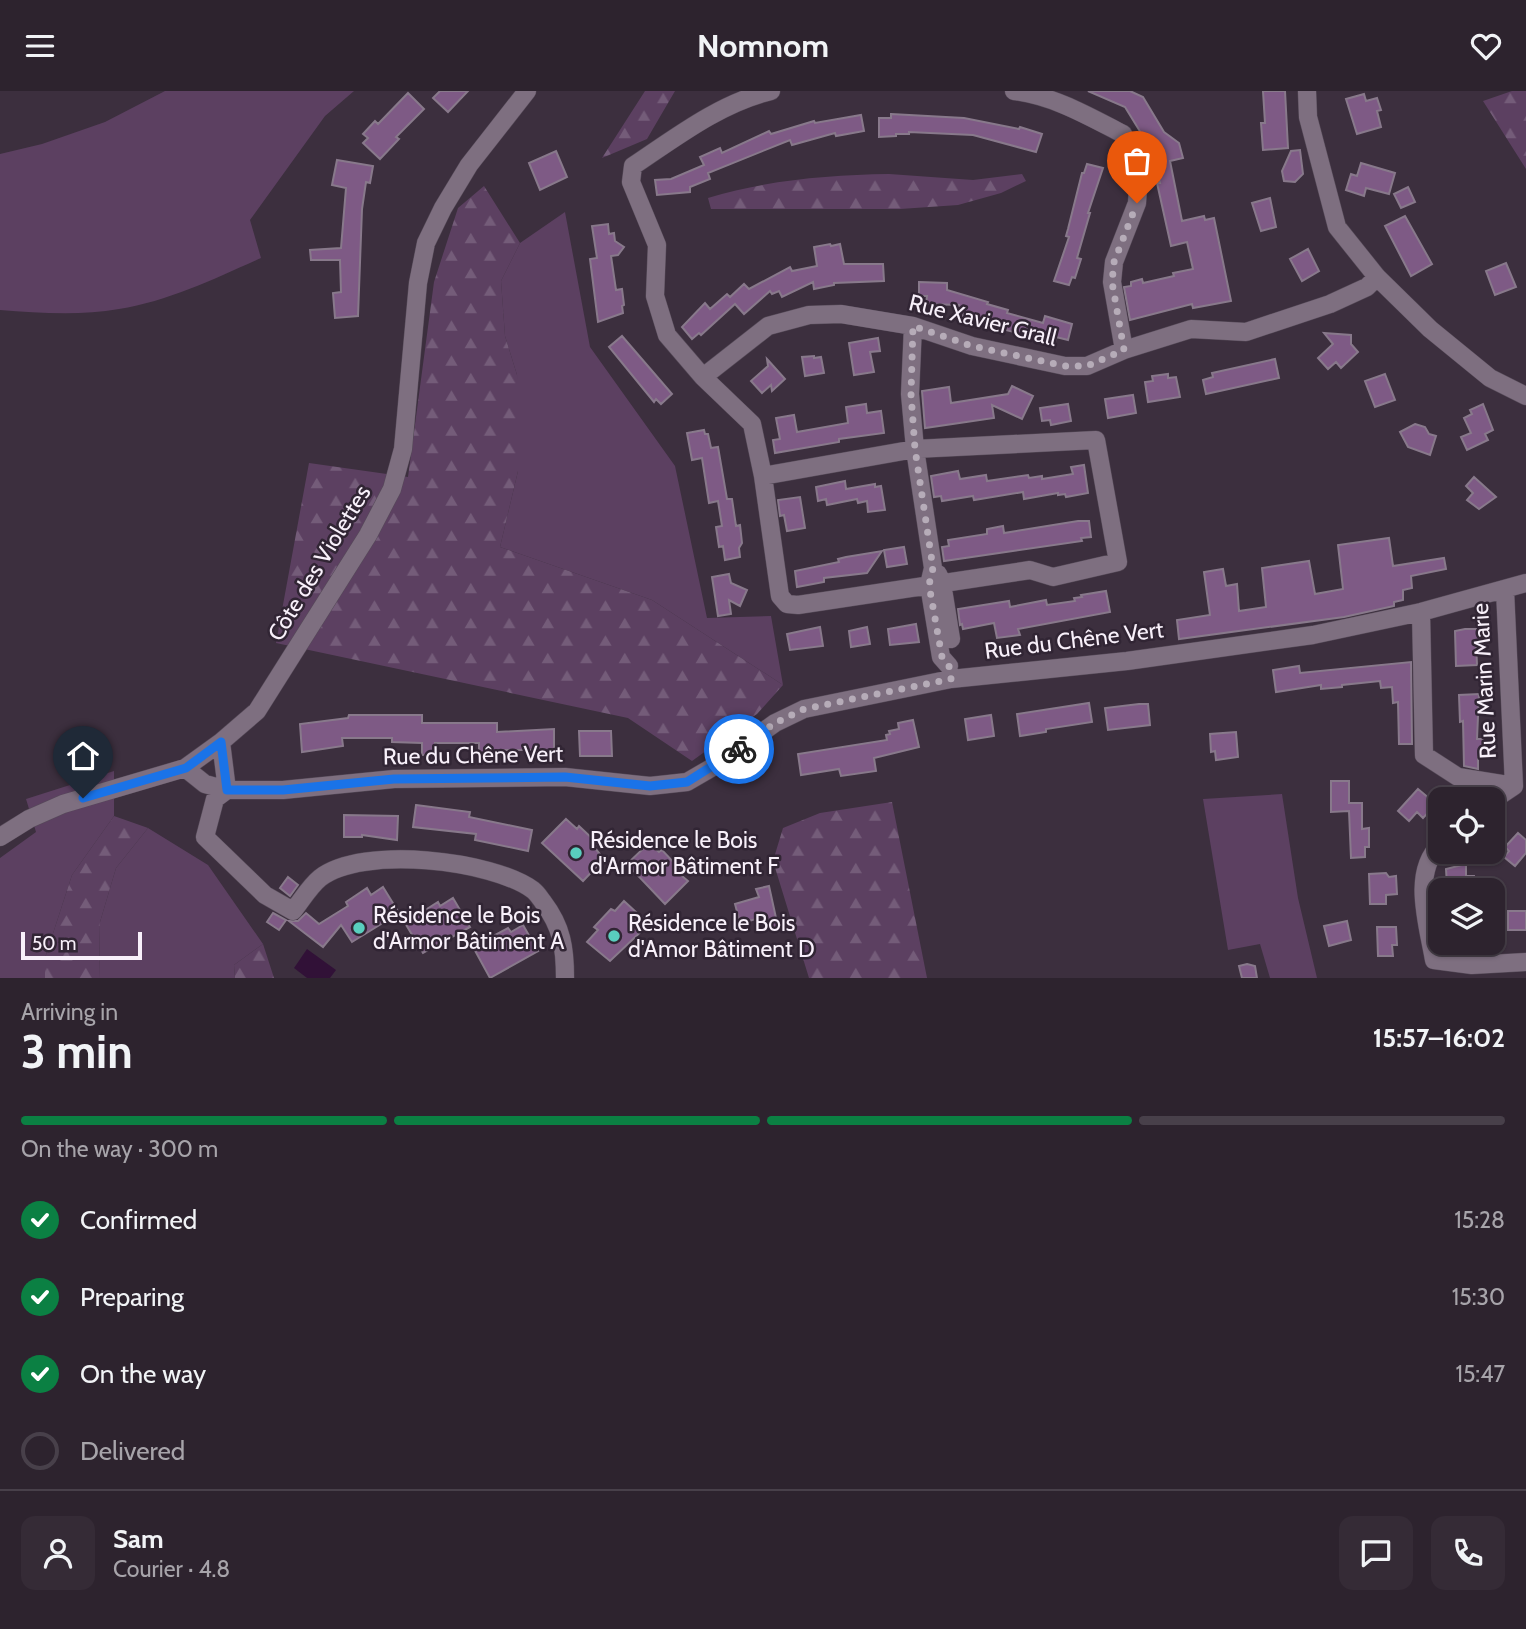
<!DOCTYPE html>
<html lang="en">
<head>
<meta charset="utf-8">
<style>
  :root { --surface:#2d232e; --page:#352b36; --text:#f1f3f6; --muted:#a7a4aa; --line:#48404a; --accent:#0b8043 }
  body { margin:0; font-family:Cabin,sans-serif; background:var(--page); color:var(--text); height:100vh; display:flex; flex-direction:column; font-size:26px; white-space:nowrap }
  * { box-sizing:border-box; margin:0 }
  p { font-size:23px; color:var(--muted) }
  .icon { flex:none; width:38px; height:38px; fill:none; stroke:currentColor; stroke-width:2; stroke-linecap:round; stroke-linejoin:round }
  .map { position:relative; height:887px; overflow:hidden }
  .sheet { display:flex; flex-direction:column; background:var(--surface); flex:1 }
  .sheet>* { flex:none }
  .controls { position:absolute; left:1428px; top:696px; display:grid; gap:14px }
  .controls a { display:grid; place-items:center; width:77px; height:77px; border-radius:14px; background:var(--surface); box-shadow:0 2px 5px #0004,0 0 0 2px var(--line); font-size:35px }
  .scale { position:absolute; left:21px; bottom:18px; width:121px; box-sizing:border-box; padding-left:7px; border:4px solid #f8f0fa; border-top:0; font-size:19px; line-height:24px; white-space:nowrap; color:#f8f0fa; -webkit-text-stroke:5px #312534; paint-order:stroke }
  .pin { position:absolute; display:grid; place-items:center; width:60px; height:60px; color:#fff; margin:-72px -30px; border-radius:50% 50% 50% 0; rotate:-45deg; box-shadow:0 0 7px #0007 }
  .pin .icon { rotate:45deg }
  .courier { position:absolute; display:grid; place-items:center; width:70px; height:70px; margin:-35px; border:5px solid #1a73e8; border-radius:50%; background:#fff; color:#222; box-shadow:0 2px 9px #0007 }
  .head em { font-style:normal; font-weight:700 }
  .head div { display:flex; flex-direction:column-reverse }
  .head { display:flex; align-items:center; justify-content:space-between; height:119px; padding:0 21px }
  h1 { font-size:46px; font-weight:700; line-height:52px }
  .bar { display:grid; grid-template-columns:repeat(4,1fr); gap:10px 7px; align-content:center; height:84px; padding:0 21px }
  .bar i { height:9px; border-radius:5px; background:var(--line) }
  .bar .selected { background:var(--accent) }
  .bar p { grid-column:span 4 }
  .line { display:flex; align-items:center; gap:18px; padding:0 21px; border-top:2px solid var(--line) }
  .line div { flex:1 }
  .round { display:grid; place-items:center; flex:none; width:74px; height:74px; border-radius:14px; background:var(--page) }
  ol { padding:0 21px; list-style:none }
  li { display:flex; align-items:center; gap:21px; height:77px }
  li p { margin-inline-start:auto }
  li .icon { padding:7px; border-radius:50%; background:var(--accent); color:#fff; stroke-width:4 }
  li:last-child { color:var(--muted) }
  li i { width:38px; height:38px; border:4px solid var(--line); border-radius:50% }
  header { display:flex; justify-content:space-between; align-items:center; height:91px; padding:0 21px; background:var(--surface); font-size:32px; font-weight:700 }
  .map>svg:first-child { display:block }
  .grass { fill:#5c4061 }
  .forest { fill:url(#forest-firs) }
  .water { fill:#311137 }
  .building { fill:#7e5a85; stroke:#88798b; stroke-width:2 }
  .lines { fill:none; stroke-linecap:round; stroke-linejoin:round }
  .minor-casing { stroke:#564b58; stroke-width:19 }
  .minor { stroke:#7e6f80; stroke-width:18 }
  .done { stroke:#b6acb8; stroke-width:7; stroke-dasharray:0 12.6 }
  .route { stroke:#1a73e8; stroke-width:9 }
  .poi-dot { fill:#59cebe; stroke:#312534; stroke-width:2.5 }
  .labels { text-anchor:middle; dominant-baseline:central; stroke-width:5; stroke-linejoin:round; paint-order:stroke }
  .street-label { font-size:23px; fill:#f8f0fa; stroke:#312534 }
  .poi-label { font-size:23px; fill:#f8f0fa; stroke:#312534; text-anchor:start }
</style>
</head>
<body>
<header><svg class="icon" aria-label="menu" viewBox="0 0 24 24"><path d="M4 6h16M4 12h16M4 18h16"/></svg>Nomnom<svg class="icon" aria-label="heart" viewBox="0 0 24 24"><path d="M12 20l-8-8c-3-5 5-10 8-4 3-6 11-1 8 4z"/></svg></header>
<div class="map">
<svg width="1526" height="887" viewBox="0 0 1526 887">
  <defs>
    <pattern id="forest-firs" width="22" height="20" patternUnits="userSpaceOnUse" patternTransform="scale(1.75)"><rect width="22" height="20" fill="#5c4061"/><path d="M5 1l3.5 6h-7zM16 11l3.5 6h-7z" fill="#745c79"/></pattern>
  </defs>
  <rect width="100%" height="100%" fill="#3c2f3e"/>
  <path class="grass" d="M165,0H354L325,25L250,129L261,167C216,187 169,210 119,218C80,225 39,222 0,219V63L42,53L105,31Z
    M565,121L590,256L675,375L707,527L771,525L783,594L652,509L500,456L518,380L517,284L505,245L501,190L520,152Z
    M114,680V725L72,784L45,867V887H0V767L36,741L26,708Z
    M1282,703L1298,807L1317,887H1270L1260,853L1228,859L1203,708Z
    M148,737L208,774L263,853L234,874L235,887H99L100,831L116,777Z"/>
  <path class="forest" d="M645,0H675L647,48L602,67Z
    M1512,0H1526V78L1483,10Z
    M889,83L973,89L1022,83L1026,90L1001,102L958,114L900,118H711L708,107C767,89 828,84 889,83Z
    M484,95L520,152L501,190L505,245L517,284L524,322L518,380L500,456L652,509L783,594L757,623L692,670L628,627L276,552L309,372L408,386L434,191L458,117Z
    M892,711L927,887H809L773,770L783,737L820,722Z
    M114,725L148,737L116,777L100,831L99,887H45V867L72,784Z
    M263,853L274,887H235L234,874Z"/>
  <path class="water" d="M307,858L336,879L330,887H307L294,877Z"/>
  <path class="building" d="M440,0H468L448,21L433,7Z
    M1088,0H1130L1143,6L1164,41L1179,52L1183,67L1170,70L1182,130L1204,125L1205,129L1214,127L1231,210L1193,217L1192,213L1130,229L1124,196L1131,195V191L1142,188L1143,192L1174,185L1173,182L1193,178L1187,151L1171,155L1157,92H1160L1149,44L1144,47L1125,16Z
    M1263,0H1285L1288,57L1263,59L1261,32H1265Z
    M408,2L424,18L396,46L399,48L380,68L363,52L368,47L363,43L375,30L378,33Z
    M1364,3L1366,10L1377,7L1381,19L1377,20L1381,36L1357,43L1346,8Z
    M891,23L964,27L1019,38L1020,36L1042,43L1036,61L973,44L909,41V43H896V45L879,46V27H891Z
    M861,24L864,40L836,45L835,42L792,54L790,49L708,82L710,88L690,96V101L657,104L655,89L671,88L704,74L700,66L720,57L722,62L769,40L771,43L814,30L815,32Z
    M1300,59L1303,83L1295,91L1284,90L1282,80L1291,60Z
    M556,60L567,86L540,99L529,72Z
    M337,69L373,75L370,92L366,91L362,118L358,225L335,227L333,202L341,201L340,169H311L310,159L341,157L346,97L332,94Z
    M1361,72L1395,82L1389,103L1366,97L1364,105L1346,99L1351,83L1357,85Z
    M1087,73L1103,77L1088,122H1090L1077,167L1081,168L1075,187L1072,186L1069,194L1054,190L1069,146L1066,145L1068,138L1082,82H1084Z
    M1408,96L1415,111L1401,117L1394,103Z
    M1270,107L1276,136L1261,140L1252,112Z
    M1405,125L1432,173L1411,185L1385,135Z
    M608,133L609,143L614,142L615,150L624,156L618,164L611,165L616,199L622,198L624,214L622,215L623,222L598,231L590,168L597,167L592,135Z
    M830,153L831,155L840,153L844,173H883L884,190L834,192V194L814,198L813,191L782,206L779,200L772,203L770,200L744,223L735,213L701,244L699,242L692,248L682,236L705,212L710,218L727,203L730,206L744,193L749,198L790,176L792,180L817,175L814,156Z
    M1308,158L1319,180L1302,190L1290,168Z
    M1506,172L1516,196L1495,204L1486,180Z
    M919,191L947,192V199L988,211L987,213L1008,219L1007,222L1043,232L1045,225L1072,233L1068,249L1056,246L1055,251L1002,238L963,225L964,221L958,219L959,214L926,213L927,205H919Z
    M1324,242L1351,244V253L1358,261L1341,277L1336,271L1328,278L1318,267L1333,253Z
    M622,245L672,303L661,313L656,308L654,311L609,256Z
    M878,247L880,260L870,261L874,281L854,284L849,252Z
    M814,265V267L821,266L824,282L805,285L802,266Z
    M767,268L785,288L772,300L771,294L762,302L751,290L768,275Z
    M1275,268L1279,287L1206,303L1203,289L1213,286L1212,282Z
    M1168,283V287L1176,286L1180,306L1148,311L1145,291L1153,290L1152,285Z
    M1385,283L1395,309L1375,316L1365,290Z
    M1012,295L1033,305L1022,328L992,314L994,327L925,337L922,300L949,296L951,312L1008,303Z
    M1133,304L1136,322L1108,327L1105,308Z
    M866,313L867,322L881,320L884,342L839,348V351L775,362L773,349L780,348L776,327L794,324L797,341L848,332L846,316Z
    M1068,313L1071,330L1051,334L1050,329L1042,330L1040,317Z
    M1483,313L1493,339L1485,343L1488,349L1467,359L1461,346L1471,342L1464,327L1472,323L1470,319Z
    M1415,333L1425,336L1429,343L1436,345L1430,364L1408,356L1400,341Z
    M704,339L705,343H708L711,357L718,356L727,408H732L736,435L740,434L742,452L739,457L740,466L725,469L723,455L719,456L716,436L722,435L718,410L709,412L702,367L692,369L687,342Z
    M1084,374L1088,402L1066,406L1065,403L1058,404V402L1024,408L1023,401L974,409L973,405L942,410L941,405L934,406L931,385L958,380L960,388L986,384L987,390L1028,384L1029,387L1042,385V388L1073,383L1071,376Z
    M1474,386L1496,406L1479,418L1467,409L1473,402L1466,395Z
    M845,390L846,398L875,393V396L881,395L885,419L868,421L867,410L858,412L857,408L827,414L826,408L818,410L816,396Z
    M800,406L805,437L787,440L784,424L780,425L778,409Z
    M1078,430H1089L1091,446L1081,447L1082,450L944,470L942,456L949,455L948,449L987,443V438L1003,435L1004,442Z
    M1389,447L1393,475L1444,467L1446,478L1411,485L1412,497L1403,499V509L1394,511V515L1344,526L1179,548L1177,529L1210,524L1204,481L1223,478L1226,495L1237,493L1239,520L1266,516L1262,477L1309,470L1315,503L1343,498L1338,454Z
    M904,456L907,473L887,476L884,459Z
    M882,460L867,482L824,487V491L797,496L795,480L839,471L838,468L846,466Z
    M729,483L731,492L747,499L740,515L729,509L731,523L718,525L712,486Z
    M1106,500L1110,521L1018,538L1020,544L997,547L994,532L963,538L962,533L960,534L958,518L1009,510L1010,516L1046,509L1047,514L1075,510L1074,507L1082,506L1081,504Z
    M916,533L919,551L890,554L888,538Z
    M820,536L823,555L790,559L787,543Z
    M867,536L870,553L851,556L849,540Z
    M1465,538H1480V551H1476L1477,574L1456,575L1455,540Z
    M1411,571L1412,653H1399L1398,611L1393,612L1392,596L1381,597L1380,590L1342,594V596L1321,598V594L1276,601L1273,579L1299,575L1300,582Z
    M1479,603L1477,648H1483V666H1478V678L1464,675L1463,630L1460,631L1459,604Z
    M1089,612L1092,631L1046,638V641L1020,645L1017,623Z
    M1139,613H1148L1150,634L1108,639L1105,617Z
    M349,624H422V632H497V641L554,638V659H508L492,660V664H479V652H435V663L422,664V652L392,651V647H342L343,655L302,661L300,633L348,627Z
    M991,624L994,645L968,649L965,628Z
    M913,629L919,656L874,667L876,680L841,685L839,678L801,684L798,663L887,649L886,644L890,643L889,640L899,638L898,632Z
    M579,640H611L612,665H580Z
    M1236,641L1238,666L1216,669L1215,660L1211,661L1210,643Z
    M1331,690H1349V712H1362V738L1369,737V756H1365V766L1351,767L1349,720L1331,721Z
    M1418,698L1436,713L1423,727L1417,721L1409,730L1398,720Z
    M416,714L470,721L469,726L532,739L528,760L475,749L476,743L413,736Z
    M344,724L398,725L397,749L362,744V746H344Z
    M566,728L577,738L579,735L598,753L594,756L604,768L583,790L542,752Z
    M1518,742L1526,749V762L1515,775L1504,766L1509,760L1505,756Z
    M649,752L659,761L662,759L679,777L676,780L688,790L665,813L627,773Z
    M1466,773V785H1474L1475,800H1459L1458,794L1447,795L1446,778Z
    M1386,782L1389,786L1396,785L1397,803L1386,804V813H1370L1369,783Z
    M288,786L298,794L290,805L280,797Z
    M769,795L778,836L768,838L765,826L740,832L735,813L759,806L756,798Z
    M383,796L399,822L352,851L341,834L323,856L289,830H298L306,822L319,833L348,815L346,811L367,797L371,804Z
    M453,807L470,836L423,862L405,832L438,811L440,815Z
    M624,810L649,833L610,870L587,851L598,839L594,836L611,818L615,820Z
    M1508,820H1526V839H1508Z
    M273,822L286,829L279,839L267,831Z
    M1347,830L1351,849L1329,855L1324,835Z
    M523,834L538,860L490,887L473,856L508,837L511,841Z
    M1377,836H1396L1397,854H1392L1393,865H1378Z
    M1247,873L1255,875L1257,887H1242L1239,875Z"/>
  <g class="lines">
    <defs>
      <path id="minor" d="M1014,0C1054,5 1088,25 1123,43L1139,82L1137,112L1114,171L1112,191L1124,259
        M1307,0L1308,26L1337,136L1377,186L1430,238L1490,287L1526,305
        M913,235L910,303L915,358L933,477L929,494L941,566L949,575
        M703,286L768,235L809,224L841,223L913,235L972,255L1065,275H1087L1124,259L1191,238L1246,241L1330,213L1367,196L1377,186
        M763,385L915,358L1096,349L1118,471L1053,486L1030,479L798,514L787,513L780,505L763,385L752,333L703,286L667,244L655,205L657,154L631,91L633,75C675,47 720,12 771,0
        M938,483L942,492L951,548
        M1421,521L1424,664L1458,686L1514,695
        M221,651L227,699
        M185,677L205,693L227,699H283L394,688L565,686L650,695L687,691L718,673L775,632L804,618L951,588L1127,570L1313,544L1421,521L1526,492
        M227,699L215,708L205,746L265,804L293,820C301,810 310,795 320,787C362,754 492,769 533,799C537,802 540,807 543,811C562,836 565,857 565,887
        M1493,709L1514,695L1505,499
        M0,746L29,728L63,713L185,677L221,651L257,620L368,444L392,398L403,358L418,192L426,152L443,117L469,74L527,0
        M1440,754C1411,782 1428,833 1434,869L1472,874L1526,871"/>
    </defs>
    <use href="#minor" class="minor-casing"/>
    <use href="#minor" class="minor"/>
  </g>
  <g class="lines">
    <path class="done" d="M739,658L775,632L804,618L951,588L949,575L942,566L929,494L933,477L915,358L911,303L913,235L972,255L1065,275H1087L1124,259L1112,191L1114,171L1137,112"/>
    <path class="route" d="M83,707L186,677L221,651L227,699H283L394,688L565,686L650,695L687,691L739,658"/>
  </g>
  <g class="poi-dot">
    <circle cx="576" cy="762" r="7"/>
    <circle cx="359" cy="837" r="7"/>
    <circle cx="614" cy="845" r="7"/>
  </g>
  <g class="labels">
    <g class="street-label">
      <text transform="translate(983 229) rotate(14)">Rue Xavier Grall</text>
      <text transform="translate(319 472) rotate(-59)">Côte des Violettes</text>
      <text transform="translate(1074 549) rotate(-7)">Rue du Chêne Vert</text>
      <text transform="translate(1484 590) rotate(-93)">Rue Marin Marie</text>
      <text transform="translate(473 664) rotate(-1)">Rue du Chêne Vert</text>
    </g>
    <g class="poi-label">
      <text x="590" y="749">Résidence le Bois<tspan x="590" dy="26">d'Armor Bâtiment F</tspan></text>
      <text x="373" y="824">Résidence le Bois<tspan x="373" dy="26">d'Armor Bâtiment A</tspan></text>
      <text x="628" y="832">Résidence le Bois<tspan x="628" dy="26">d'Amor Bâtiment D</tspan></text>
    </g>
  </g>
</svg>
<div class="controls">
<a><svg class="icon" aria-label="locate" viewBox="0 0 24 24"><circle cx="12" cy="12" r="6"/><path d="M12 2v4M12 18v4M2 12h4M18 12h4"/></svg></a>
<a><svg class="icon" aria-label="layers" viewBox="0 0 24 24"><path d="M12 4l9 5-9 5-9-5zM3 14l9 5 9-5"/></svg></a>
</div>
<div class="scale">50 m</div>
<div class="pin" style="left:1137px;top:112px;background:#ea580c"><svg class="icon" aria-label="bag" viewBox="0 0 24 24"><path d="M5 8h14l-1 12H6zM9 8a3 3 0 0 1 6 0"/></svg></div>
<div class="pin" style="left:83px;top:707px;background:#1f2937"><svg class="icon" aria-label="home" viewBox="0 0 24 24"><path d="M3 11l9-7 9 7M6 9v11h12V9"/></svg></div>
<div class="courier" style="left:739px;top:658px"><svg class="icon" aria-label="bike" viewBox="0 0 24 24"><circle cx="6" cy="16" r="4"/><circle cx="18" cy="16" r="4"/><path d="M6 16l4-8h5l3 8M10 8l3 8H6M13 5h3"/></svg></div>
</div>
<section class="sheet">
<div class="head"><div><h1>3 min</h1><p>Arriving in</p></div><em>15:57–16:02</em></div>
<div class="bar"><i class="selected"></i><i class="selected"></i><i class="selected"></i><i></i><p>On the way · 300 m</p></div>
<ol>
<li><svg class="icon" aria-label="check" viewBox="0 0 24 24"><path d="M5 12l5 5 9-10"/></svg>Confirmed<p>15:28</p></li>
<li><svg class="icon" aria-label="check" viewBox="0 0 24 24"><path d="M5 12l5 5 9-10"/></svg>Preparing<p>15:30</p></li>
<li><svg class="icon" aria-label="check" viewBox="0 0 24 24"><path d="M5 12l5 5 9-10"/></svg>On the way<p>15:47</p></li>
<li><i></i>Delivered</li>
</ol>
<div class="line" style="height:126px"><a class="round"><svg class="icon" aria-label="person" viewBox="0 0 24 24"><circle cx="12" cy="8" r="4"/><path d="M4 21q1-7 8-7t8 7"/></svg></a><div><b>Sam</b><p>Courier · 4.8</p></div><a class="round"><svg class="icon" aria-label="chat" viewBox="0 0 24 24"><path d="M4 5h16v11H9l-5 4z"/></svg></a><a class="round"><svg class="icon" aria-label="phone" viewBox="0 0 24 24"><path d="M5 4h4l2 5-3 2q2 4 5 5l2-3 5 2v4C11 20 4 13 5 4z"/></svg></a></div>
</section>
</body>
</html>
